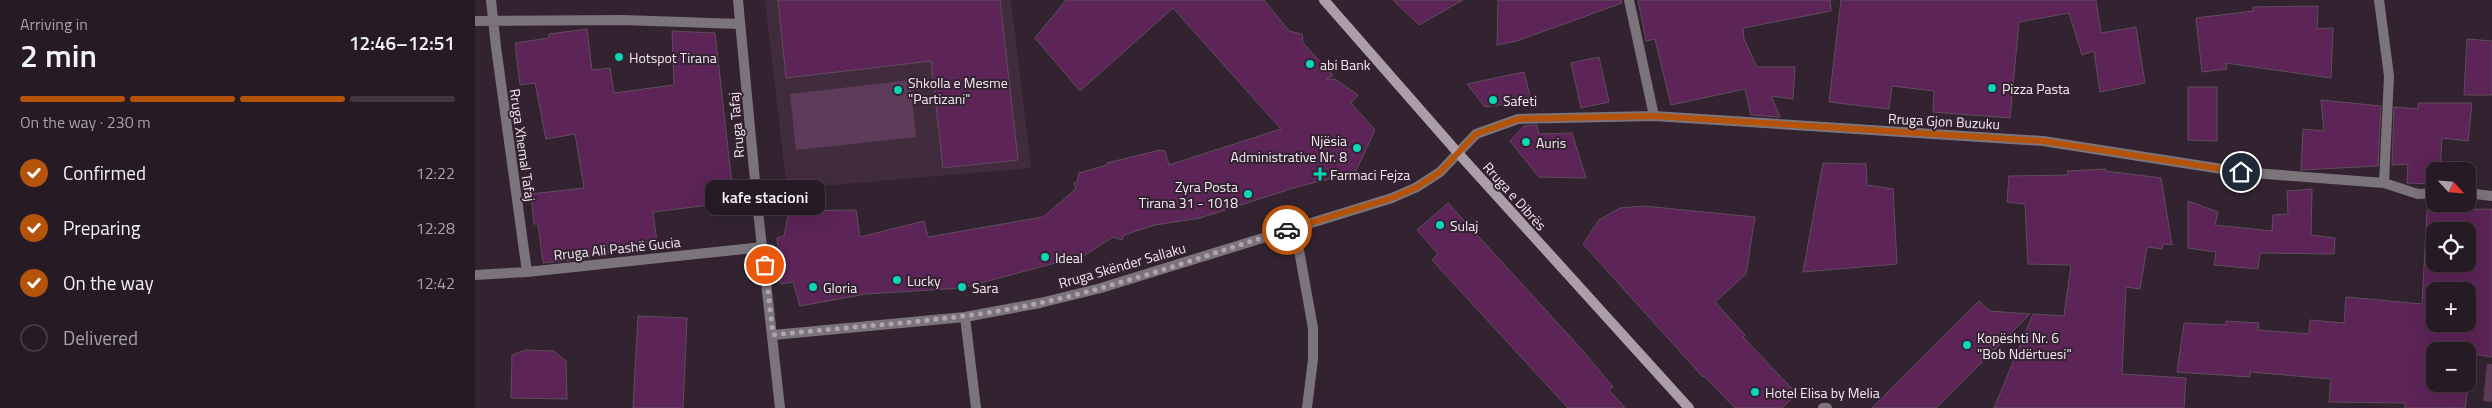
<!DOCTYPE html>
<html lang="en">
<head>
<meta charset="utf-8">
<style>
  :root { --surface:#261a25; --page:#322732; --text:#f1f3f6; --muted:#a4a1a7; --line:#423842; --accent:#b45309 }
  body { margin:0; font-family:"Titillium Web",sans-serif; background:var(--page); color:var(--text); height:100vh; display:flex; flex-direction:column; font-size:19px; white-space:nowrap }
  * { box-sizing:border-box; margin:0 }
  p { font-size:16px; color:var(--muted) }
  .icon { flex:none; width:28px; height:28px; fill:none; stroke:currentColor; stroke-width:2; stroke-linecap:round; stroke-linejoin:round }
  .map { position:relative; flex:1; overflow:hidden }
  .panel { display:flex; flex-direction:column; background:var(--surface); width:475px }
  .panel>* { flex:none }
  .needle { width:32px; rotate:116deg }
  .buttons { position:absolute; left:1951px; top:162px; display:grid; gap:10px }
  .buttons a { display:grid; place-items:center; width:50px; height:50px; border-radius:10px; background:var(--surface); box-shadow:0 5px 20px #0002,0 0 0 1px var(--line); font-size:25px }
  .pin { position:absolute; display:grid; place-items:center; width:42px; height:42px; color:#fff; margin:-21px; border:2px solid #fff; border-radius:50%; box-shadow:0 1px 5px #0007 }
  .courier { position:absolute; display:grid; place-items:center; width:50px; height:50px; margin:-25px; border:4px solid #b45309; border-radius:50%; background:#fff; color:#222; box-shadow:0 1px 6px #0007 }
  .bubble { position:absolute; height:35px; border-radius:10px; background:var(--surface); box-shadow:0 5px 20px #0002,0 0 0 1px var(--line); font-size:16px; font-weight:600; line-height:35px; text-align:center }
  .headline em { font-style:normal; font-weight:600 }
  .headline div { display:flex; flex-direction:column-reverse }
  .headline { display:flex; align-items:center; justify-content:space-between; height:85px; padding:0 20px }
  h1 { font-size:32px; font-weight:600; line-height:38px }
  .bar { display:grid; grid-template-columns:repeat(4,1fr); gap:8px 5px; align-content:center; height:60px; padding:0 20px }
  .bar i { height:6px; border-radius:4px; background:var(--line) }
  .bar .active { background:var(--accent) }
  .bar p { grid-column:span 4 }
  ol { padding:0 20px; list-style:none }
  li { display:flex; align-items:center; gap:15px; height:55px }
  li p { margin-inline-start:auto }
  li .icon { padding:5px; border-radius:50%; background:var(--accent); color:#fff; stroke-width:4 }
  li:last-child { color:var(--muted) }
  li i { width:28px; height:28px; border:2px solid var(--line); border-radius:50% }
  main { display:flex; flex:1; min-height:0 }
  .map>svg:first-child { display:block }
  .built { fill:#412c3e }
  .green { fill:#5e3b59 }
  .building { fill:#5c2457; stroke:#5f4d5c; fill-rule:evenodd }
  .lines { fill:none; stroke-linecap:round; stroke-linejoin:round }
  .street { stroke:#7c747b; stroke-width:10 }
  .secondary { stroke:#ac9ea9; stroke-width:10 }
  .done { stroke:#b0a4ae; stroke-width:5; stroke-dasharray:0 9 }
  .route { stroke:#b45309; stroke-width:6 }
  .poi-dot { fill:#0ad5b5; stroke:#332331; stroke-width:2 }
  .labels { text-anchor:middle; dominant-baseline:central; stroke-width:4; stroke-linejoin:round; paint-order:stroke }
  .poi-label { font-size:14px; fill:#f4e9f2; stroke:#332331; text-anchor:start }
  .street-label { font-size:14px; fill:#f4e9f2; stroke:#332331 }
</style>
</head>
<body>
<main>
<section class="panel">
<div class="headline"><div><h1>2 min</h1><p>Arriving in</p></div><em>12:46–12:51</em></div>
<div class="bar"><i class="active"></i><i class="active"></i><i class="active"></i><i></i><p>On the way · 230 m</p></div>
<ol>
<li><svg class="icon" aria-label="check" viewBox="0 0 24 24"><path d="M5 12l5 5 9-10"/></svg>Confirmed<p>12:22</p></li>
<li><svg class="icon" aria-label="check" viewBox="0 0 24 24"><path d="M5 12l5 5 9-10"/></svg>Preparing<p>12:28</p></li>
<li><svg class="icon" aria-label="check" viewBox="0 0 24 24"><path d="M5 12l5 5 9-10"/></svg>On the way<p>12:42</p></li>
<li><i></i>Delivered</li>
</ol>
</section>
<div class="map">
<svg width="2017" height="408" viewBox="0 0 2017 408">
  <rect width="100%" height="100%" fill="#332331"/>
  <path class="built" d="M290,0H536L556,168L312,189Z"/>
  <path class="green" d="M435,80L441,137L321,150L315,94Z
    M2012,364H2017V402L2008,401Z"/>
  <path class="building" d="M303,0H525L543,160L468,168L456,61L311,78Z
    M591,0H789L814,31L827,34L828,43L858,75L851,80L860,79L883,95L876,103L900,130L880,173L825,186L725,218L680,225L649,235L647,240L638,237L610,255L487,288L391,294L325,306L318,282L306,284L302,238L309,236L314,211L381,210L385,237L449,221L453,237L568,217L601,189L599,183L602,182L604,173L632,165V163L685,150L690,151L694,165L806,129L698,8L605,91L560,38Z
    M918,0H988L944,25Z
    M1023,0H1146L1147,3L1042,41L1022,45Z
    M1163,0H1355L1356,11L1268,28L1269,39L1282,67H1320L1318,99L1296,96L1305,117L1276,115L1270,89L1196,105L1180,39L1171,41Z
    M1366,0H1621L1626,33L1661,27L1670,83L1625,92L1619,51L1607,55L1594,13L1544,22L1535,118L1458,112L1459,91L1417,86L1414,109L1354,102Z
    M1843,6L1842,29L1858,28L1856,78L1751,63L1752,69L1727,72L1721,18L1778,11V7Z
    M112,29L117,70L135,68L139,93L199,85L197,31L240,33L259,202L178,212L182,243L133,249L134,253L115,255L116,258L68,263L63,224H59L56,194L109,188L100,134L71,139L60,83L45,85L40,43L74,38V34Z
    M1992,39L2017,41V95H1989Z
    M1124,57L1134,102L1106,108L1096,63Z
    M1049,72L1056,100L1010,107L992,84Z
    M1713,87H1742V141L1713,140Z
    M1846,100L1906,106L1903,166L1826,170L1828,129L1849,131Z
    M1943,103H1997L1993,141L1967,138L1965,171H1960V184L1932,183L1933,164L1917,165L1919,107L1943,109Z
    M1062,125L1064,134L1097,133L1111,178L1064,177L1035,141L1049,126Z
    M1348,163L1391,164L1392,185L1418,189L1422,264L1328,272Z
    M1631,169V171L1686,178L1697,245L1688,244L1687,249L1672,247L1665,289L1651,287L1647,374L1711,378L1709,408H1519L1558,314L1589,316L1596,265L1553,264L1550,204L1532,202L1534,176L1593,175L1592,171Z
    M1837,189L1836,235L1860,238L1859,254L1785,253L1783,269L1739,265L1741,252L1713,248V201L1743,212L1740,225L1797,231L1798,215L1813,214L1812,191Z
    M973,203L1108,351L1138,387L1134,390L1150,408H1093L957,260L963,254L942,230Z
    M1169,206L1280,217L1271,274L1240,302L1270,335L1268,337L1322,394L1307,408H1260L1229,376L1228,377L1108,244L1124,220L1145,208Z
    M2017,209V357L1998,354L1990,408H1930V403L1854,402L1856,379L1775,372V377L1702,372L1709,323L1751,325V321L1784,323L1783,330L1834,334L1835,320L1869,323L1871,297L1947,304L1952,210ZM1960,231H1992V264H1960ZM1960,291H1992V324H1960ZM1960,351H1992V384H1960Z
    M1504,301L1515,311L1555,314L1461,408H1397Z
    M163,316L212,318L208,408H158Z
    M50,350L79,351L91,361L92,399L36,398L37,355Z"/>
  <g class="lines">
    <path class="street" d="M16,0L21,47L52,272
      M263,0L282,202L305,408
      M1154,0L1179,116
      M1904,0L1914,76L1909,183
      M0,21L148,20L265,24
      M1992,193L2017,196
      M820,228L838,328V359L832,408
      M0,275L52,272L288,247
      M490,317L501,408
      M298,335L490,317L565,303L626,288L917,198L942,187L965,172L1001,134L1043,119L1179,116L1568,141L1766,172L1909,183L1943,194L1960,193
      M1348,408H1352"/>
    <path class="secondary" d="M849,0L983,153L1214,408"/>
  </g>
  <g class="lines">
    <path class="done" d="M290,265L298,335C387,325 477,322 565,303C649,285 731,255 812,230"/>
    <path class="route" d="M812,230L917,198L942,187L965,172L1001,134L1043,119L1179,116L1568,141L1766,172"/>
  </g>
  <g class="poi-dot">
    <circle cx="144" cy="57" r="5"/>
    <circle cx="835" cy="64" r="5"/>
    <circle cx="1517" cy="88" r="5"/>
    <circle cx="423" cy="90" r="5"/>
    <circle cx="1018" cy="100" r="5"/>
    <circle cx="1051" cy="142" r="5"/>
    <circle cx="882" cy="148" r="5"/>
    <path d="M842.5 166.5h5v5h5v5h-5v5h-5v-5h-5v-5h5z"/>
    <circle cx="773" cy="194" r="5"/>
    <circle cx="965" cy="225" r="5"/>
    <circle cx="570" cy="257" r="5"/>
    <circle cx="422" cy="280" r="5"/>
    <circle cx="338" cy="287" r="5"/>
    <circle cx="487" cy="287" r="5"/>
    <circle cx="1492" cy="345" r="5"/>
    <circle cx="1280" cy="392" r="5"/>
  </g>
  <g class="labels">
    <g class="poi-label">
      <text x="154" y="57">Hotspot Tirana</text>
      <text x="845" y="64">abi Bank</text>
      <text x="433" y="82">Shkolla e Mesme<tspan x="433" dy="16">"Partizani"</tspan></text>
      <text x="1527" y="88">Pizza Pasta</text>
      <text x="1028" y="100">Safeti</text>
      <text x="872" y="140" text-anchor="end">Njësia<tspan x="872" dy="16">Administrative Nr. 8</tspan></text>
      <text x="1061" y="142">Auris</text>
      <text x="855" y="174">Farmaci Fejza</text>
      <text x="763" y="186" text-anchor="end">Zyra Posta<tspan x="763" dy="16">Tirana 31 - 1018</tspan></text>
      <text x="975" y="225">Sulaj</text>
      <text x="580" y="257">Ideal</text>
      <text x="432" y="280">Lucky</text>
      <text x="348" y="287">Gloria</text>
      <text x="497" y="287">Sara</text>
      <text x="1502" y="337">Kopështi Nr. 6<tspan x="1502" dy="16">"Bob Ndërtuesi"</tspan></text>
      <text x="1290" y="392">Hotel Elisa by Melia</text>
    </g>
    <g class="street-label">
      <text transform="translate(1469 121) rotate(3)">Rruga Gjon Buzuku</text>
      <text transform="translate(261 125) rotate(-95)">Rruga Tafaj</text>
      <text transform="translate(48 145) rotate(82)">Rruga Xhemal Tafaj</text>
      <text transform="translate(1040 196) rotate(48)">Rruga e Dibrës</text>
      <text transform="translate(142 248) rotate(-6)">Rruga Ali Pashë Gucia</text>
      <text transform="translate(647 265) rotate(-16)">Rruga Skënder Sallaku</text>
    </g>
  </g>
</svg>
<div class="buttons">
<a><svg class="needle" viewBox="-14 -14 28 28"><path d="M0-13l5 13h-10z" fill="#e53935"/><path d="M0 13l5-13h-10z" fill="#a4a1a7"/></svg></a>
<a><svg class="icon" aria-label="locate" viewBox="0 0 24 24"><circle cx="12" cy="12" r="6"/><path d="M12 2v4M12 18v4M2 12h4M18 12h4"/></svg></a>
<a>+</a>
<a>−</a>
</div>
<div class="pin" style="left:290px;top:265px;background:#ea580c"><svg class="icon" aria-label="bag" viewBox="0 0 24 24"><path d="M5 8h14l-1 12H6zM9 8a3 3 0 0 1 6 0"/></svg></div>
<div class="pin" style="left:1766px;top:172px;background:#1f2937"><svg class="icon" aria-label="home" viewBox="0 0 24 24"><path d="M3 11l9-7 9 7M6 9v11h12V9"/></svg></div>
<div class="courier" style="left:812px;top:230px"><svg class="icon" aria-label="car" viewBox="0 0 24 24"><path d="M5 17H2v-5l4-1 3-4h7l3 4 3 1v5h-3M9 17h6M6 11h13"/><circle cx="7" cy="17" r="2"/><circle cx="17" cy="17" r="2"/></svg></div>
<div class="bubble" style="left:230px;top:180px;width:120px">kafe stacioni</div>
</div>
</main>
</body>
</html>
